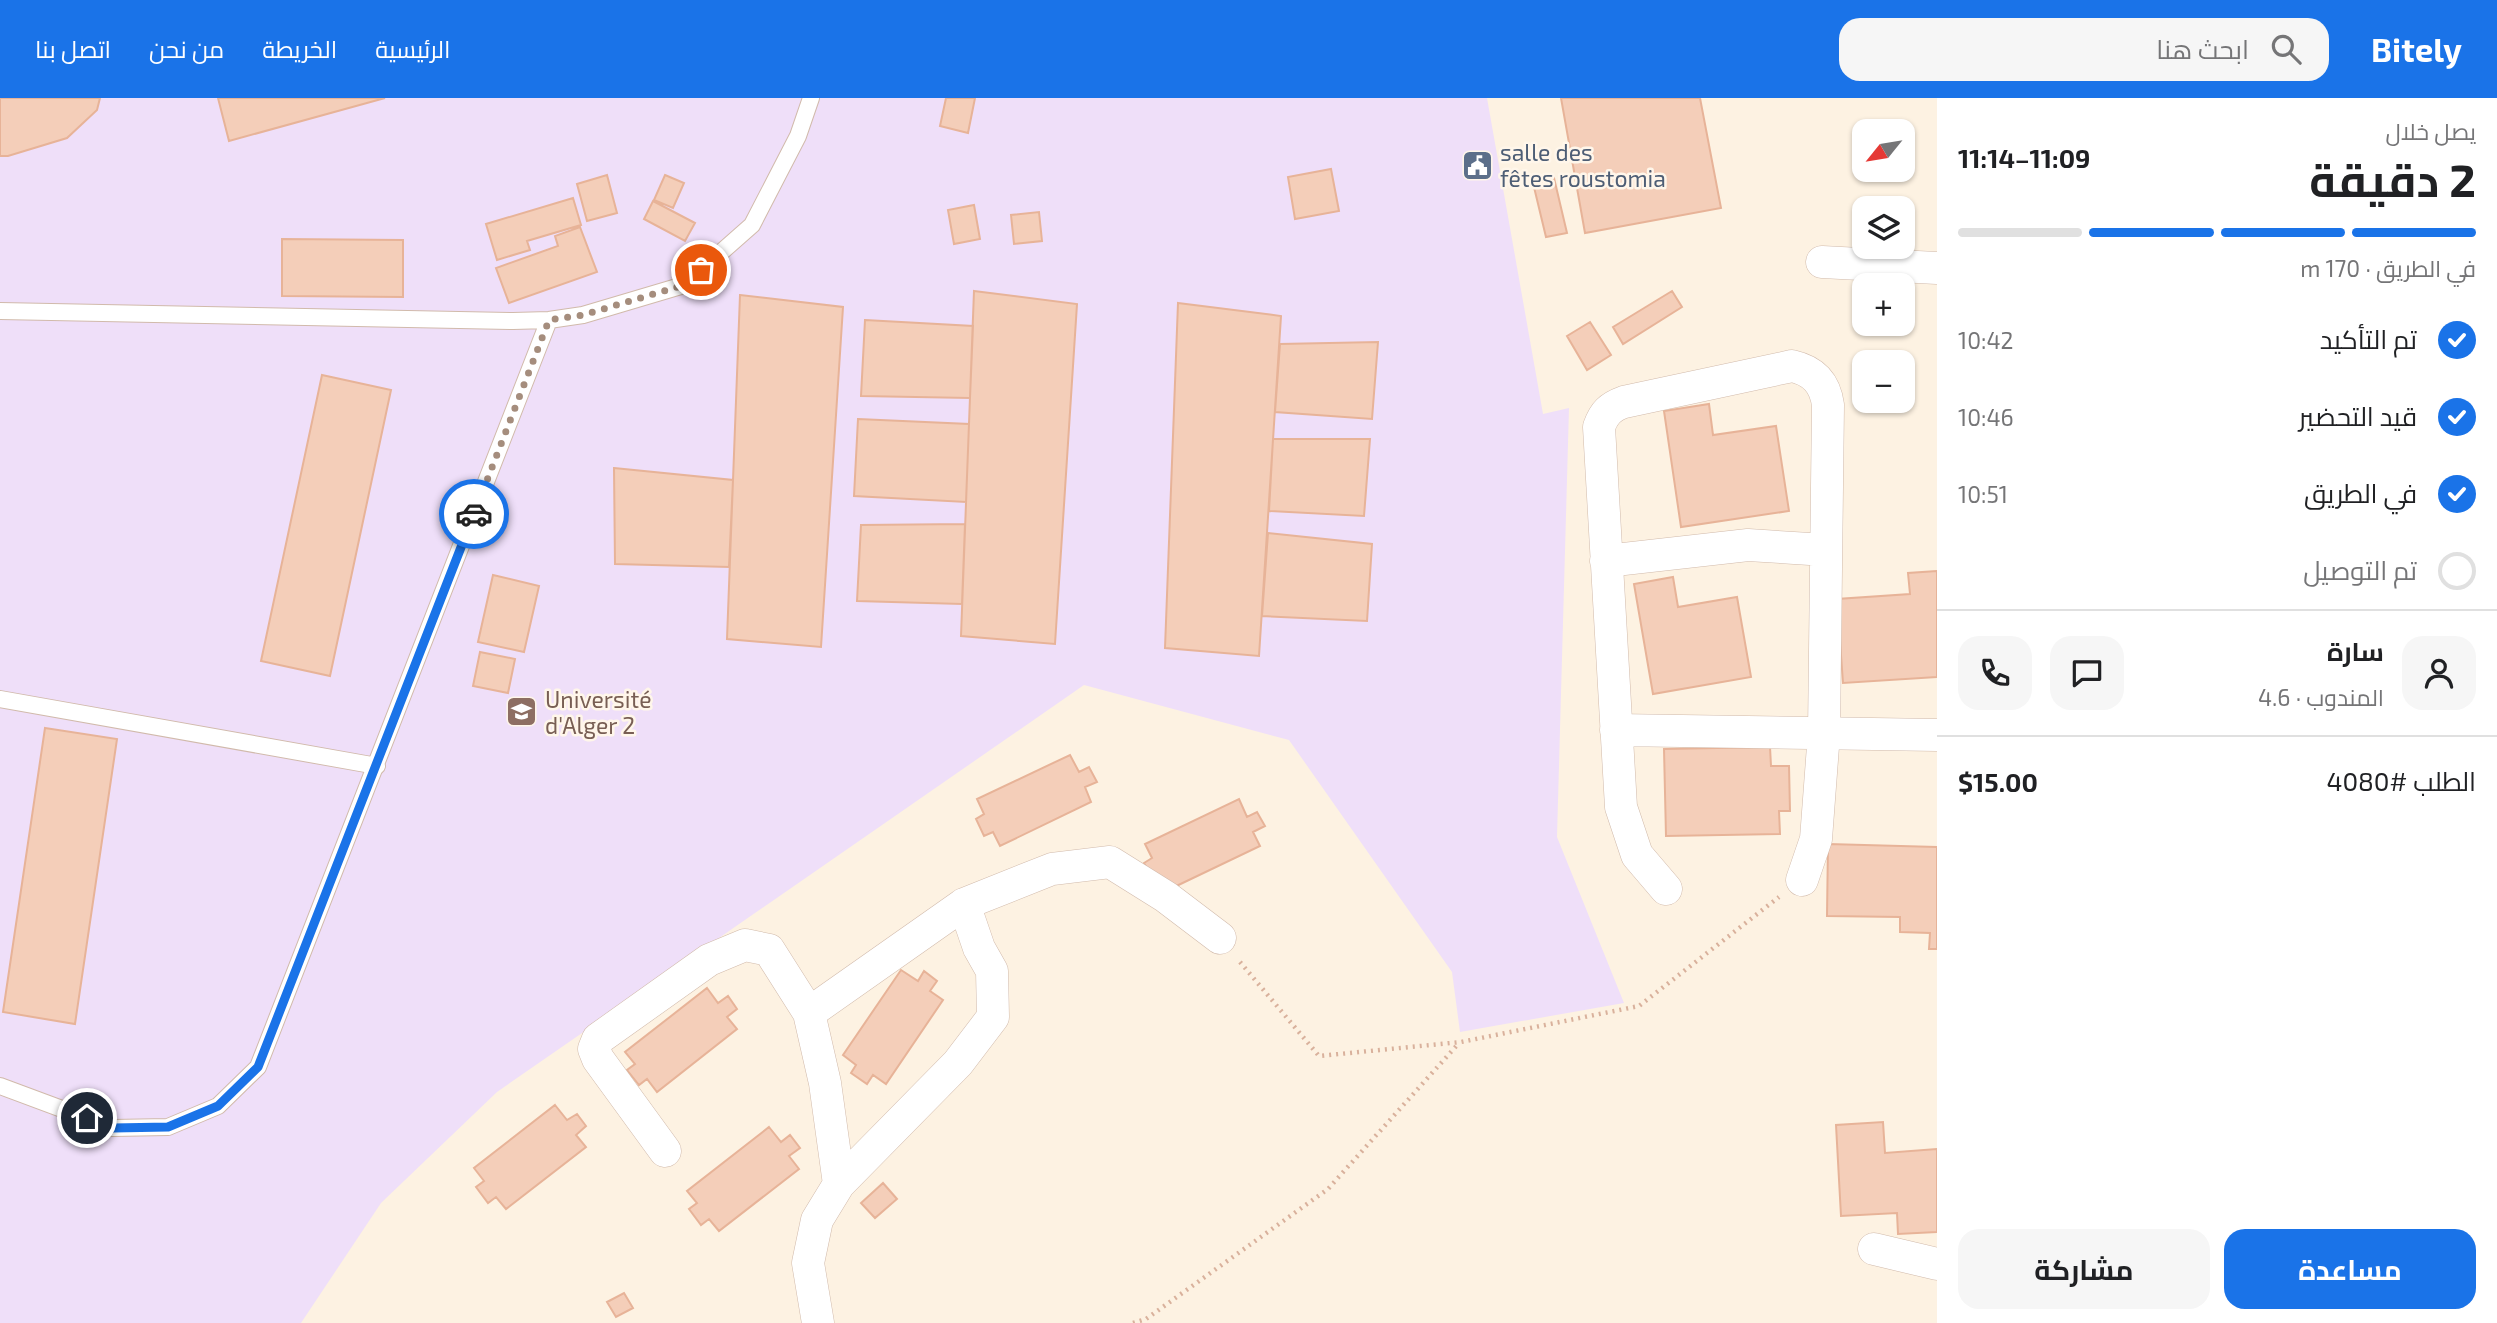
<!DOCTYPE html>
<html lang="ar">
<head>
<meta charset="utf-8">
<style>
  :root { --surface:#fff; --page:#f6f6f6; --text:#202124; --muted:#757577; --line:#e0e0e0; --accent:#1a73e8 }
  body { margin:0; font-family:"Exo 2",Cairo,sans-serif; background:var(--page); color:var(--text); direction:rtl; height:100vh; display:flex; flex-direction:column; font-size:26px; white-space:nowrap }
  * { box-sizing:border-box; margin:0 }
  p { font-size:23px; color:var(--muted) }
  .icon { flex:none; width:38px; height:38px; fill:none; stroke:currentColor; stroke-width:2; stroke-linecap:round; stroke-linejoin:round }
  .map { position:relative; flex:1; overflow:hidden; direction:ltr }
  .drawer { display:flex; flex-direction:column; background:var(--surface); width:560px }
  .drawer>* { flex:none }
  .needle { width:46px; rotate:240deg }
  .controls { position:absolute; left:1852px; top:21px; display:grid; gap:14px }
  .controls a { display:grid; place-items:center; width:63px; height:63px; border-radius:14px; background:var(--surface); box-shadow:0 2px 5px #0004; font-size:35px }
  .pin { position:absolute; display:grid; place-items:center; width:60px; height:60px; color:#fff; margin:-30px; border:4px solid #fff; border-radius:50%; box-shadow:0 2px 7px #0007 }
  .courier { position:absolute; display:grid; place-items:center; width:70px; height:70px; margin:-35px; border:5px solid #1a73e8; border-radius:50%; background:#fff; color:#222; box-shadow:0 2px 9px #0007 }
  .head em { font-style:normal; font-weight:700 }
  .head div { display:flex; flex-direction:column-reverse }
  .head { display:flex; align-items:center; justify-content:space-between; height:119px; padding:0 21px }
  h1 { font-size:46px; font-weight:700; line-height:52px }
  .bar { display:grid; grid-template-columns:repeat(4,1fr); gap:10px 7px; align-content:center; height:84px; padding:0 21px }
  .bar i { height:9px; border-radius:5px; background:var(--line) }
  .bar .on { background:var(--accent) }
  .bar p { grid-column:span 4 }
  .line { display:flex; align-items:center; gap:18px; padding:0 21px; border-top:2px solid var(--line) }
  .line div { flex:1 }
  .round { display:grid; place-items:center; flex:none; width:74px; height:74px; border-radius:21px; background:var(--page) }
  ol { padding:0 21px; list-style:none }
  li { display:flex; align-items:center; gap:21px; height:77px }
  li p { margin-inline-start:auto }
  li .icon { padding:7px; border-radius:50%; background:var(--accent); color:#fff; stroke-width:4 }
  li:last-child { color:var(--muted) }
  li i { width:38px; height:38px; border:4px solid var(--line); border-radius:50% }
  .button { display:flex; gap:14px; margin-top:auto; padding:14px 21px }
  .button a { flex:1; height:80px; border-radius:21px; background:var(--accent); color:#fff; font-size:28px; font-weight:700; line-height:80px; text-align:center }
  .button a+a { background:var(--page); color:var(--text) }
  header { display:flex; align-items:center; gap:42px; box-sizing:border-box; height:98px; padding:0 35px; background:var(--accent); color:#fff }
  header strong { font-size:33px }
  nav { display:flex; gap:38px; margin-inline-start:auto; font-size:24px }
  .search { width:490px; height:63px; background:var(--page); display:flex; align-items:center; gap:18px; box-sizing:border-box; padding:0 24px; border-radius:21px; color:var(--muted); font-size:26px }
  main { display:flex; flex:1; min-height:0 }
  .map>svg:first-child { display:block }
  .education { fill:#efdff9 }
  .building { fill:#f4ceb9; stroke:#e7b398; stroke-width:2 }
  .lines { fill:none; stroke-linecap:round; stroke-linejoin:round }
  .service-casing { stroke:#d1baab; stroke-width:18 }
  .minor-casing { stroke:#d1baab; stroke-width:33 }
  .path { stroke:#d9b19c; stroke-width:4.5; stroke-dasharray:2 5; stroke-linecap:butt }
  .service { stroke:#fff; stroke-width:16 }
  .minor { stroke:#fff; stroke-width:32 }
  .done { stroke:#a58d7d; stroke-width:7; stroke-dasharray:0 12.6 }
  .route { stroke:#1a73e8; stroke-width:9 }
  .labels { text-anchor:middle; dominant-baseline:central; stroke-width:5; stroke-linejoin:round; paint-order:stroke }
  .service-label { font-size:23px; fill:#4e5e75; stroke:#fff6ea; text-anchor:start }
  .education-label { font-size:23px; fill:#785e54; stroke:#fff6ea; text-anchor:start }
</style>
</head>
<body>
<header>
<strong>Bitely</strong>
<div class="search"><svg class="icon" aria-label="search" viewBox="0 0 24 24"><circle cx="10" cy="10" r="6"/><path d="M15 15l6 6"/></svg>ابحث هنا</div>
<nav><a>الرئيسية</a><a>الخريطة</a><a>من نحن</a><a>اتصل بنا</a></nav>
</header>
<main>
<section class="drawer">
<div class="head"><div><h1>2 دقيقة</h1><p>يصل خلال</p></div><em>11:09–11:14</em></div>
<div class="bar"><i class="on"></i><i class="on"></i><i class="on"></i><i></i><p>في الطريق · 170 m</p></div>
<ol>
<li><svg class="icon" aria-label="check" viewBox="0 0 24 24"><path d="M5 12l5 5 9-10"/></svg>تم التأكيد<p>10:42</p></li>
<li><svg class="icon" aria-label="check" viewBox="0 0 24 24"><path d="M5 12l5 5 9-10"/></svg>قيد التحضير<p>10:46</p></li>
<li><svg class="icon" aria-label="check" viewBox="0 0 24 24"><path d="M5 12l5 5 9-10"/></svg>في الطريق<p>10:51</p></li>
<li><i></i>تم التوصيل</li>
</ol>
<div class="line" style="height:126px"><a class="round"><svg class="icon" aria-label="person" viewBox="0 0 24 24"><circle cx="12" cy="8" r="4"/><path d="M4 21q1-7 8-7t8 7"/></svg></a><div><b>سارة</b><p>المندوب · 4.6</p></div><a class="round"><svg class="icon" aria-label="chat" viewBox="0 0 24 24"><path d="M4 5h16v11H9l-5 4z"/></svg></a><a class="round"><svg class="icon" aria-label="phone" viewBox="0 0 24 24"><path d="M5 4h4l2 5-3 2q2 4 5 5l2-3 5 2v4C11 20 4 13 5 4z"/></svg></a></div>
<div class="line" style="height:91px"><div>الطلب #4080</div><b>$15.00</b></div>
<div class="button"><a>مساعدة</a><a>مشاركة</a></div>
</section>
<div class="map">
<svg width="1937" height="1225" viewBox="0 0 1937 1225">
  <rect width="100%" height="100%" fill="#fdf2e2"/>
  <path class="education" d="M0,0H1487L1543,316L1569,310L1557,739L1624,905L1460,934L1452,874L1289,642L1084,587L497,994L381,1105L301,1225H0Z"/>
  <path class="building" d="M0,0H100L97,12L67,40L8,58H0Z
    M218,0H385L229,43Z
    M946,0H975L968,35L940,28Z
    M1561,0H1700L1721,110L1585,135Z
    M1331,71L1339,113L1295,121L1288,79Z
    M607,77L617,115L587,123L577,86Z
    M665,77L684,85L673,110L654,102Z
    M1554,80L1567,135L1546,139L1533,85Z
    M573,100L581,127L527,143L530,152L497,162L486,126Z
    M653,103L695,125L685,143L644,121Z
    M974,107L980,141L954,146L948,112Z
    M1039,114L1042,143L1014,146L1011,117Z
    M580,129L597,174L509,205L496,170L558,148L555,138Z
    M282,141L403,142V199L282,198Z
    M974,193L1077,206L1055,546L961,538Z
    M1672,193L1682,209L1623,246L1613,229Z
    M740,197L843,209L821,549L727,541Z
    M1178,205L1281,218L1259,558L1165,550Z
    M865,222L973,228L970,300L861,298Z
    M1590,224L1611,257L1587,272L1567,238Z
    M1378,244L1372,321L1275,314L1280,246Z
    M322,277L391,292L330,578L261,563Z
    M1709,306L1713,337L1776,328L1789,413L1681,429L1664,313Z
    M858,321L969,326L966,404L854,398Z
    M1273,341H1370L1364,418L1269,413Z
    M614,370L733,382L729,469L615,466Z
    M965,426L962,506L857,503L861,427Z
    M1268,435L1372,446L1367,523L1262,518Z
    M1937,473V579L1843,585L1837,501L1910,496L1908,475Z
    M493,477L539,488L524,554L478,544Z
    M1673,479L1678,509L1737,499L1751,579L1653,596L1634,486Z
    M480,554L515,561L508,595L473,588Z
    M45,630L117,641L75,926L3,914Z
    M1770,649L1771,668H1789L1790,713H1779L1780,736L1666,738L1664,651Z
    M1070,657L1079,674L1089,669L1097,684L1085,689L1091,704L1000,748L993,734L984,738L976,721L984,716L977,701Z
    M1239,701L1247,719L1257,714L1265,728L1253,734L1260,748L1168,792L1153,782L1144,765L1152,760L1145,746Z
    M1828,746L1937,749V851H1929L1930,835L1900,834V819L1827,818Z
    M901,872L918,883L924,873L937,883L930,893L943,902L886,986L873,977L867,986L851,975L856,967L843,957Z
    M707,890L718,905L728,898L737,911L727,919L737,931L657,994L647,981L639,987L627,972L635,966L625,954Z
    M555,1007L567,1022L577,1016L586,1028L576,1037L586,1049L506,1111L496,1099L488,1105L476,1089L484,1083L474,1070Z
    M1883,1024L1885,1055L1937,1051V1134L1898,1136L1897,1115L1841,1118L1836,1027Z
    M769,1029L781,1044L790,1037L800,1050L789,1058L799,1071L719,1133L709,1121L701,1127L689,1111L697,1105L687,1093Z
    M883,1085L897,1101L875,1120L861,1105Z
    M624,1195L633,1210L616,1219L607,1204Z"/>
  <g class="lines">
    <defs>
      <path id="service" d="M0,213L513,223L549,222L583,217L684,187L752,127L798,38L811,0
        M0,601L377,668
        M0,988L113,1030L168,1029L218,1008L258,969L549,222"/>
      <path id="minor" d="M1822,164L1937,170
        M1606,463L1748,447L1826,452
        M1616,632L1937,637
        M1666,791L1637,757L1621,709L1599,329C1604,315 1610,309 1624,304L1792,268C1814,273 1825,285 1828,307L1824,635L1816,741L1802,782
        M809,915L964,806L1052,771L1110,764L1166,799L1220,840
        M665,1053L598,961L594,951L598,941L709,862L745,847L769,852L809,915L825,985L839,1086L817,1122L808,1165L818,1225
        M839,1086L958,965L993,919L992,873L979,850L964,806
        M1874,1151L1937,1166"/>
    </defs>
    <use href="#service" class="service-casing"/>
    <use href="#minor" class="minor-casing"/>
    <path class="path" d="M1240,864L1319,958L1461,944L1639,908L1779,799
      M1133,1225L1146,1221L1328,1091L1459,945"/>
    <use href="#service" class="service"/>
    <use href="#minor" class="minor"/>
  </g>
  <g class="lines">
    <path class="done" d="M474,416L549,222L583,217L684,187L701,172"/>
    <path class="route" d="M87,1020L113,1030L168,1029L218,1008L258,969L474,416"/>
  </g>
  <defs>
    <symbol id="civic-square" viewBox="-11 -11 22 22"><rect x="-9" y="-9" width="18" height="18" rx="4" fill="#5c6f8a" stroke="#fff6ea"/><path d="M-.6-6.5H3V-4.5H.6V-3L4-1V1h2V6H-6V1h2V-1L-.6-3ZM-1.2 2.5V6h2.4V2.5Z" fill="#fff"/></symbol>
    <symbol id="university-square" viewBox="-11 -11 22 22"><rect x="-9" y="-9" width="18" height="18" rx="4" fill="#8d6e63" stroke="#fff6ea"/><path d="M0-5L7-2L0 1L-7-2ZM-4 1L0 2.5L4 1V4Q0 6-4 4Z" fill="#fff"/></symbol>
  </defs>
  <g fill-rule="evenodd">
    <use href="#civic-square" x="1460" y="50" width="35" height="35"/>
    <use href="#university-square" x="504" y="596" width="35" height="35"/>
  </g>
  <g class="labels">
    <g class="service-label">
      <text x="1500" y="54">salle des<tspan x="1500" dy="26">fêtes roustomia</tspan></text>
    </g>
    <g class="education-label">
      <text x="545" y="601">Université<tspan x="545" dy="26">d'Alger 2</tspan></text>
    </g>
  </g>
</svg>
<div class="controls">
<a><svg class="needle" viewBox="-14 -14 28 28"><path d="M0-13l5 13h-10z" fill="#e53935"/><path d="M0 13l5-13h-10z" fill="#757577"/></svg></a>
<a><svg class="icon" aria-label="layers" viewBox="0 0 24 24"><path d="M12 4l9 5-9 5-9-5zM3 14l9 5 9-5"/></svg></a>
<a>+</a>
<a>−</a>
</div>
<div class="pin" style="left:701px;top:172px;background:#ea580c"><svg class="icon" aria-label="bag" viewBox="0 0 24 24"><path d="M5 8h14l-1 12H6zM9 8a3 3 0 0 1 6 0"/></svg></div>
<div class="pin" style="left:87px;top:1020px;background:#1f2937"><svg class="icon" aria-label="home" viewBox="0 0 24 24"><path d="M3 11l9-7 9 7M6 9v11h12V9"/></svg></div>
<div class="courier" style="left:474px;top:416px"><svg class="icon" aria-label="car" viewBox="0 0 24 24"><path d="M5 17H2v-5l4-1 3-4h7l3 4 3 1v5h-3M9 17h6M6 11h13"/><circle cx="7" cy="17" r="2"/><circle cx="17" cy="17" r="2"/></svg></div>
</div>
</main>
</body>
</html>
